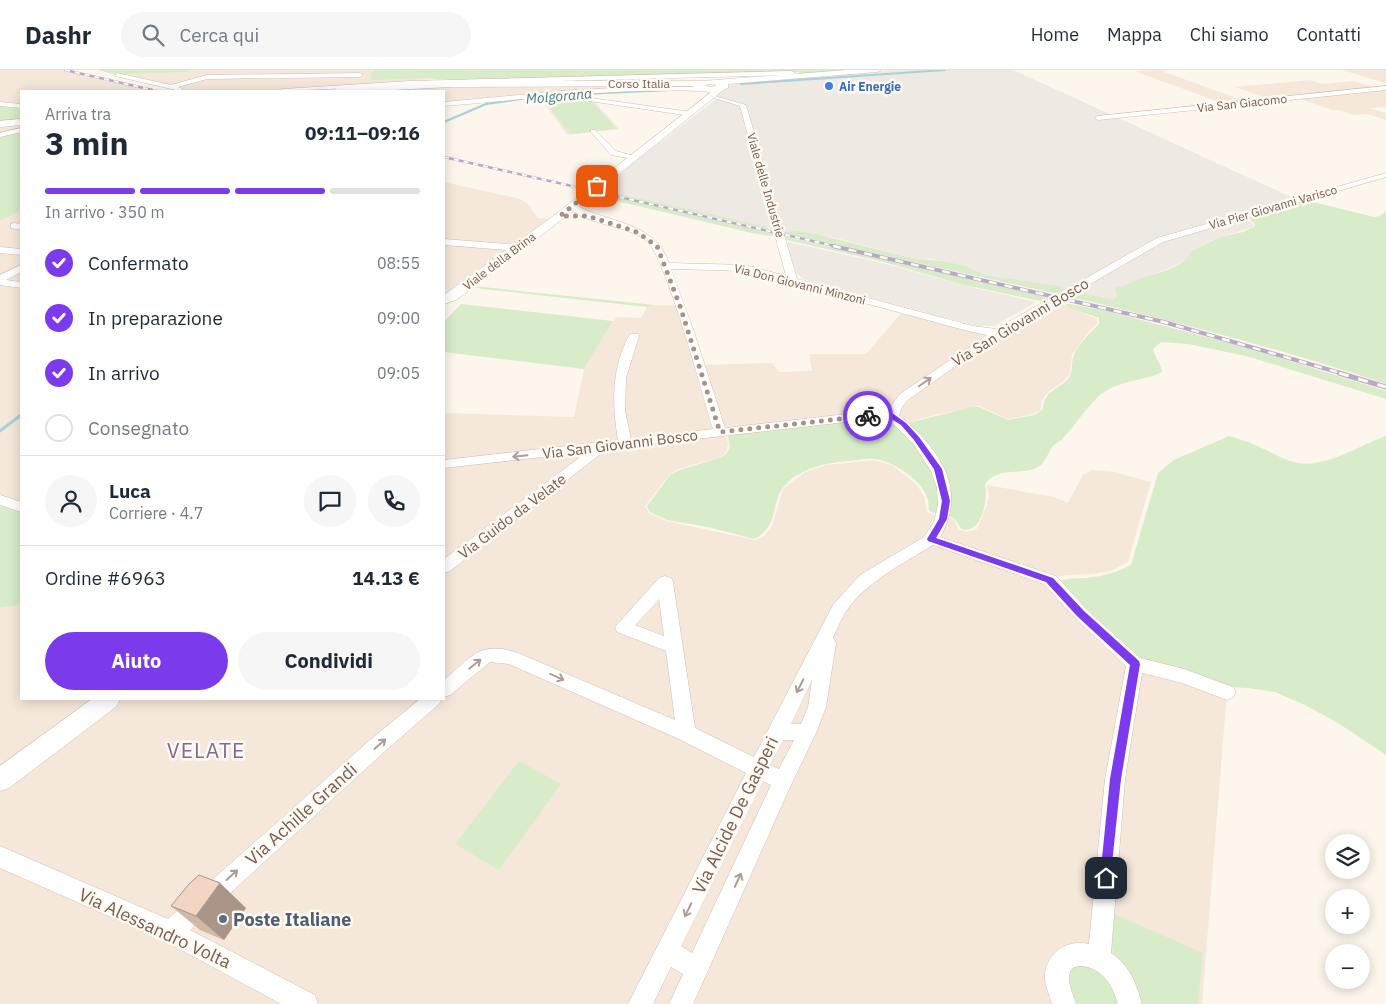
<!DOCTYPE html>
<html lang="it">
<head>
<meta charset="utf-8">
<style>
  :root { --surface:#fff; --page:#f6f6f7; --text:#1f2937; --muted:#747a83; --line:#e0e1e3; --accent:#7c3aed }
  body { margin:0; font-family:"IBM Plex Sans",sans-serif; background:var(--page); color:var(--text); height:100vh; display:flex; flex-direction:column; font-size:19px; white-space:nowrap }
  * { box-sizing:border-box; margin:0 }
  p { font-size:16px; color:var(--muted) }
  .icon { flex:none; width:28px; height:28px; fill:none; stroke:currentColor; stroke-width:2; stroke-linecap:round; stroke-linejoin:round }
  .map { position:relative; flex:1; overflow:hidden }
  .drawer { position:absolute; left:20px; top:20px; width:425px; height:610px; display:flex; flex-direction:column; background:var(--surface); border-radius:0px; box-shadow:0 2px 12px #0003 }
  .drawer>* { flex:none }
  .fabs { position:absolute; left:1325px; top:764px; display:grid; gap:10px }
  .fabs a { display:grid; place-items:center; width:45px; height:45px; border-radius:50%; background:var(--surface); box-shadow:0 2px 12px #0003; font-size:25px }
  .pin { position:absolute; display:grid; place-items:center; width:42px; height:42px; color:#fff; margin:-21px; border-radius:10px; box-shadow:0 2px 8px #0006 }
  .courier { position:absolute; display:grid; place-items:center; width:50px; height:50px; margin:-25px; border:4px solid #7c3aed; border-radius:50%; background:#fff; color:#222; box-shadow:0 1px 6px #0007 }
  .summary em { font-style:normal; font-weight:700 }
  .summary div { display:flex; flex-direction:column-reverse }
  .summary { display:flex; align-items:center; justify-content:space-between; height:85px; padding:0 25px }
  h1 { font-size:32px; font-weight:700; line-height:38px }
  .bar { display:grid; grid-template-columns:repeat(4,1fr); gap:8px 5px; align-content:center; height:60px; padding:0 25px }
  .bar i { height:6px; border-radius:4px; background:var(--line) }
  .bar .current { background:var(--accent) }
  .bar p { grid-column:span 4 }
  .line { display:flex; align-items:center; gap:12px; padding:0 25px; border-top:1px solid var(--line) }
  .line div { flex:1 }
  .round { display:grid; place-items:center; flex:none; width:52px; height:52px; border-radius:26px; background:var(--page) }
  ol { padding:0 25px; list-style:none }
  li { display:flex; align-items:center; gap:15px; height:55px }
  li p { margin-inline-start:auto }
  li .icon { padding:5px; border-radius:50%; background:var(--accent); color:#fff; stroke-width:4 }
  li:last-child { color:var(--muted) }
  li i { width:28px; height:28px; border:2px solid var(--line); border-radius:50% }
  .action { display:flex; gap:10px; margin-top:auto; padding:10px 25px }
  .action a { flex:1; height:58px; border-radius:30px; background:var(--accent); color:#fff; font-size:20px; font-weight:700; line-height:58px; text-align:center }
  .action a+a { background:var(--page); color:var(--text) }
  header { display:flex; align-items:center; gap:30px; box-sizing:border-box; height:70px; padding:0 25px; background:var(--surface); border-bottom:1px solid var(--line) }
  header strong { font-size:24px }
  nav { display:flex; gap:28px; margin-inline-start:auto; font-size:18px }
  .search { width:350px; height:45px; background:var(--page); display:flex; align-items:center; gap:12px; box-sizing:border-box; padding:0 18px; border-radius:28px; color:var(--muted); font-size:19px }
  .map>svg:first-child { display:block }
  .residential { fill:#f5e8da }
  .industrial { fill:#efe9e4 }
  .green { fill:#d8ecc9 }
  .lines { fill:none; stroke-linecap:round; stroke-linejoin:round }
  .stream-far1 { stroke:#a5d3da; stroke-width:2 }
  .stream { stroke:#a5d3da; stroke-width:3 }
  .minor-casing { stroke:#d1beb0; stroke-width:1 }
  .tertiary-casing { stroke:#d1beb0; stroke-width:1 }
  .secondary-casing { stroke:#d6c0b0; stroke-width:1 }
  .minor { fill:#fff; fill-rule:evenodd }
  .tertiary { fill:#fff; fill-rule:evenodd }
  .secondary { fill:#fff; fill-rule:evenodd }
  .rail-far2-casing { stroke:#b9a8c9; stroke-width:2.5 }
  .rail-far1-casing { stroke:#b9a8c9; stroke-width:4 }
  .rail-casing { stroke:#b9a8c9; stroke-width:5 }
  .rail-far2 { stroke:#fffaf3; stroke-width:2; stroke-dasharray:5; stroke-linecap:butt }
  .rail-far1 { stroke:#fffaf3; stroke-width:2.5; stroke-dasharray:8; stroke-linecap:butt }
  .rail { stroke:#fffaf3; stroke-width:3; stroke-dasharray:10; stroke-linecap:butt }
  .wall { fill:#d1b7a8 }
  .shaded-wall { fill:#aa9588 }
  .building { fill:#f3d5c3; stroke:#aa9588 }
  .oneway { stroke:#af9d94 }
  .route { fill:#7c3aed }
  .done { stroke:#a89285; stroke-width:5; stroke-dasharray:0 9 }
  .shop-dot { fill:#3f7fe0; stroke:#fffaf3; stroke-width:2 }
  .service-dot { fill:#5c6f8a; stroke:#fffaf3; stroke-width:2 }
  .labels { text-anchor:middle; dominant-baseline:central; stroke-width:5; stroke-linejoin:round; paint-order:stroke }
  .far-street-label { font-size:12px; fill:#7a5c4d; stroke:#fffaf3 }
  .far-shop-label { font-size:12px; font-weight:bold; fill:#366cbe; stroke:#fffaf3; text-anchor:start }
  .far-water-label { font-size:14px; font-style:italic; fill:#437c86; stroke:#fffaf3 }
  .street-label { font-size:15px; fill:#7a5c4d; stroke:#fffaf3 }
  .near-street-label { font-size:18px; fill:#7a5c4d; stroke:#fffaf3 }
  .near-service-label { font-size:18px; font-weight:bold; fill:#4e5e75; stroke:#fffaf3; text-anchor:start }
  .near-quarter-label { font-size:21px; letter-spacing:1px; fill:#846695; stroke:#fffaf3 }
</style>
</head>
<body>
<header>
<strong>Dashr</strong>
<div class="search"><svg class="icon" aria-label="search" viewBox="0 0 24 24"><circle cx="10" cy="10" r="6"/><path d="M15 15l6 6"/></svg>Cerca qui</div>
<nav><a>Home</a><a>Mappa</a><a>Chi siamo</a><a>Contatti</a></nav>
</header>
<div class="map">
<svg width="1386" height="934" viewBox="0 0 1386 934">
  <rect width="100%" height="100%" fill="#fdf6ec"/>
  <path class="residential" d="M0,0H62L153,21H21V51L0,53Z
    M195,0H373L370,4L434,9L283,21H189L117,5L187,2Z
    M1159,0L1247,32L1224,34L1135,1Z
    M1342,0H1386V13Z
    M1310,10L1323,14L1354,11L1380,19L1386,18V37L1369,38L1386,43V50L1367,44L1354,45L1339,40H1332L1295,27L1272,30L1235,17Z
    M693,15L695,18L586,22L619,59L567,65L539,26L444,36V21H347L424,16Z
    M21,53V437L0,430V55Z
    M444,112L520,129L527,133L538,148L553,150L451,227L444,230Z
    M1055,231L1097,249V254L1089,261L1072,285L1070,303L1065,310L1047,323L1041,331V339L1033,344L1008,349L979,336L935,345L903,354L892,346L726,365L728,373L726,383L721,387L679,399L669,405L645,436L649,443L667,451L755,470L764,466L772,456L783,419L805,402L826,395L874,390L892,395L916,414L924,426L927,442L937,446L950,447L955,451L959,460L967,462L977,459L981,451L989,427L987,415L1054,427L1068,433L1083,405L1092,400L1115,402L1151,412L1128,492L1111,501L1092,504L1065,505L1050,510L1135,594L1227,622L1202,934H0V538L14,536L21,532V629H444V343L574,347L584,299L613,251L617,247L641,248L647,237L655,235L680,236L699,295L772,293L779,302L812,301L809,284H866L903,241L997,263Z"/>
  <path class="industrial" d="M892,0H1013L1298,130L1249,150L1255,156L1210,171L1191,181L1189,186L1177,195L1127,215L1117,217V226L1113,230H1108L1086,224H1070L1059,216L986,205L966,196L931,189L912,188L840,169L795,160L783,163L764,156L599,119L719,27L718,24L721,21L730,16L736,13Z
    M787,172L878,192L975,218L1036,232L994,256H977L804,210L796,203Z"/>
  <path class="green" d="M98,0H255H195L187,2L117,5Z
    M374,0H847L804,5L798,2L679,7L434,9L425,8L372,10L370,4Z
    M583,22L617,59L570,64L541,26Z
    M0,37L21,39V49L0,51Z
    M21,61V140L0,151V65Z
    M599,119L764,156L776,161L604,122L599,121Z
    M594,122L599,123L777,164L771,166L752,163L600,127L592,124Z
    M1305,130L1374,147L1380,146L1386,141V314C1190,248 985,209 783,163L795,160L816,164L912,188L948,192L966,196L986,205L1059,216L1070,224H1086L1113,230L1117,226L1115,220L1117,217C1126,216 1132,212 1139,209C1155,203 1184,199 1191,181L1220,167L1243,162L1255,156V154L1247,147Z
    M783,166L1063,231V233L1051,230L1045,232L964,215L880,191L787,170Z
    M473,216L655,235L647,237L482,219Z
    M1064,233L1107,241L1248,278L1386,321V329L1246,286L1188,274L1161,272L1153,279C1155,288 1161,293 1162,302C1142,312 1116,310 1098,327C1085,339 1075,356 1063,368C1061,371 1057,372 1054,375C1048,381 1046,393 1038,397C1021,406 998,396 985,414C988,430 982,465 961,459C953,441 944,447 929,441C928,437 929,433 928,430C923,410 894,392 875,389C866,388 857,391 848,391C827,393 805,397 788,412C768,430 782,455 754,469L708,457L667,450L650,442L647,436L670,405L680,400L722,387C731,381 731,375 727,365L879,347L900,355L972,337H979L1008,350L1034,345L1043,339C1043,323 1056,320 1066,311C1075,303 1070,294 1074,285C1079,273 1090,263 1099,254V248L1070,238Z
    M461,234L613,251L584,299L444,282V252Z
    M1229,366C1238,369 1247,371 1255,375C1270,381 1282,390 1298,393C1326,398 1360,375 1386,366V685L1338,653L1305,635L1275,622L1248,618L1224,617L1142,591L1087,541L1059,511C1071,507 1082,509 1094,507C1108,505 1119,501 1131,495L1158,403L1174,390Z
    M0,430L21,437V532L14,536L0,538Z
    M519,691L561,714L499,800L455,774Z
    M1114,844L1203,883L1198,934H1136L1123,900L1113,884L1112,873Z
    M1082,893L1107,904L1119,934H1075L1066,905L1072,896Z"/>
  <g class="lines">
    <path class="stream-far1" d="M741,14L945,0
      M582,24L672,20
      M444,52L486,34L522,29"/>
    <path class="stream" d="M0,361L21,345"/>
    <defs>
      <path id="minor" d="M791,1L802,6L799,8L790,5L474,13L280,21L283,19L410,11Z
        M117,3L171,15L207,5L360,3L363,5L360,7L207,9L178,17L183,19L180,21L115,6Z
        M1386,16V20L1098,50L1095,48L1098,46Z
        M637,17H702L705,19L702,21C615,18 530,29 444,36V32L573,20Z
        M711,25L746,35L797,209L973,256L996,259L1157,168L1386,103V107L1163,172L989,272L908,330L902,337L899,345C937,377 969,418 940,467L1056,506L1087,540L1140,588L1184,599L1233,617L1236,622L1233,627L1227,630L1182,613L1142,603L1125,709L1111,883C1130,896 1136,913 1142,934H1118C1115,924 1111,914 1103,906C1093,896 1067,888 1069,911C1070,918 1074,927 1076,934H1052C1050,927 1046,918 1045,911C1043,886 1065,868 1089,874L1105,709L1126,596L1075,548L1044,514L933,475C902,494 869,510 847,540C841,549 837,559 833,568L836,573L826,637L816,663L790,717L693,934H669L683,904L671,897L653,934H628L746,703L679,669L509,594L490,592L450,625L444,627V610C472,587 479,570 518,583L675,650L666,581L617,562L615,557L659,508L665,506L671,508L673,512L695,658L754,687L833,535L860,505L924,467L934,452L938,435L937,418L931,401L913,373L889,350H864L607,379L450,501L444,503V489L587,382L444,398V390L618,370C612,334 611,297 630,264H638L639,266L626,308L625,341L631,369L713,359C704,329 665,185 647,171C624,153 588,157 567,136L574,134C608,154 654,150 669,193L746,195L786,206L740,36L711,27ZM671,199L746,201L968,261L987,265L900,324L887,342H864L725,358L694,262ZM659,529L664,566L635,555ZM812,610L808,637L801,654H791ZM783,670H794L779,699L770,695ZM763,711L771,715L692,883L681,876Z
        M591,28L691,42L694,44L691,46L589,31V29Z
        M0,32L21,34V38L0,36Z
        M21,58V62L0,67V63Z
        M591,60H595L616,81L638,87L634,89L611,85L591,62Z
        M14,153L21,154V160L11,158V154Z
        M444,169L518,175L523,178L518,181L444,175Z
        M21,195V202L6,210L21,212V218L0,215V205Z
        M0,425L21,432V442L0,435Z
        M420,629H442L439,634L384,682L190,860L315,925L318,934H281L163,870L0,798V776L168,849L370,670Z"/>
      <path id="tertiary" d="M719,16L726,18L564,148L456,230L444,234V225L556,144Z
        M0,177L21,179V185L0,183Z
        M92,629H120L117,636L9,718L0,721V696Z"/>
      <path id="secondary" d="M847,0H881L877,2L728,14V18L711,23L694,18L693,16L449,17L374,21H333L337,18L449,11H702ZM707,14L717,15L711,17L705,16Z
        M21,49V55L0,57V51Z"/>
    </defs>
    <use href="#minor" class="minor-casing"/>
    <use href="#tertiary" class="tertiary-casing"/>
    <use href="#secondary" class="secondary-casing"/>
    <use href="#minor" class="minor"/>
    <use href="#tertiary" class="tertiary"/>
    <use href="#secondary" class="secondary"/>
    <defs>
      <path id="rail-far2" d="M65,0L157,21
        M444,87L839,177"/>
      <path id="rail-far1" d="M833,176L1164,252L1344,304"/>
      <path id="rail" d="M1339,303L1386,317"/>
    </defs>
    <use href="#rail-far2" class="rail-far2-casing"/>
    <use href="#rail-far1" class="rail-far1-casing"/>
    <use href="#rail" class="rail-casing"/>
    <use href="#rail-far2" class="rail-far2"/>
    <use href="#rail-far1" class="rail-far1"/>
    <use href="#rail" class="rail"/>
  </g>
  <path class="wall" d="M171,836L246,838L224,870L200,860Z"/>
  <path class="shaded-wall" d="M220,813L246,838L224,870L196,846Z"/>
  <path class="building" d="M199,805L220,813L196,846L171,836L189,814Z"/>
  <defs><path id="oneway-shaft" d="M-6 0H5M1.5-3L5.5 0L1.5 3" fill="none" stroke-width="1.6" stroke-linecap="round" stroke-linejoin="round" transform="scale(1.25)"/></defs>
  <g class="oneway">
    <use href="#oneway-shaft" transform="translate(925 312) rotate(-35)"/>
    <use href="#oneway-shaft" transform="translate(520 386) rotate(174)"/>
    <use href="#oneway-shaft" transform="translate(475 594) rotate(-39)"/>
    <use href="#oneway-shaft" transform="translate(557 607) rotate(24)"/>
    <use href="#oneway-shaft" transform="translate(800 616) rotate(117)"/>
    <use href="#oneway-shaft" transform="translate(380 674) rotate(-41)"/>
    <use href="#oneway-shaft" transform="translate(232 805) rotate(-42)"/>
    <use href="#oneway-shaft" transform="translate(738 810) rotate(-65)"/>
    <use href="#oneway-shaft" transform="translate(688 840) rotate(116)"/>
  </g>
  <path class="route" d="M868,344L892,343L906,353L919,367L942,399L950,431L947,449L936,468L1053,508L1084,541L1139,591L1140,594L1121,709L1110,812L1106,814L1102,812L1100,808L1110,709L1130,595L1077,546L1046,512L928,471L927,469L939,449L942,431L934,399L914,370L901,355L890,348L866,347V344Z"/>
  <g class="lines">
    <path class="done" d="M597,116L560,146H588L637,162L657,176L680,236L720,362L868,346"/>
  </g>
  <circle class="shop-dot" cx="829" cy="16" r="5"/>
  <circle class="service-dot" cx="223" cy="849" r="5"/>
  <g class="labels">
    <g class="far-street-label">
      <text x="639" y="13">Corso Italia</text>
      <text transform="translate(1242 33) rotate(-6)">Via San Giacomo</text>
      <text transform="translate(766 115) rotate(74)">Viale delle Industrie</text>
      <text transform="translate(1273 137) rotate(-16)">Via Pier Giovanni Varisco</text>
      <text transform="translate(499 191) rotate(-37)">Viale della Brina</text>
      <text transform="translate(800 214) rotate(14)">Via Don Giovanni Minzoni</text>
    </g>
    <g class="far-shop-label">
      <text x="839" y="16">Air Energie</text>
    </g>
    <g class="far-water-label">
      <text transform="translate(559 26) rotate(-5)">Molgorana</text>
    </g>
    <g class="street-label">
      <text transform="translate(1020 252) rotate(-31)">Via San Giovanni Bosco</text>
      <text transform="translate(620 374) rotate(-7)">Via San Giovanni Bosco</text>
      <text transform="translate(512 446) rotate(-37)">Via Guido da Velate</text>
    </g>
    <g class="near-street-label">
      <text transform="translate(301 744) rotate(-42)">Via Achille Grandi</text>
      <text transform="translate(735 745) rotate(-64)">Via Alcide De Gasperi</text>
      <text transform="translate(155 858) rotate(25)">Via Alessandro Volta</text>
    </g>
    <g class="near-service-label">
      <text x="233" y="849">Poste Italiane</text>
    </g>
    <g class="near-quarter-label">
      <text x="206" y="680">VELATE</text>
    </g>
  </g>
</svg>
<div class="fabs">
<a><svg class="icon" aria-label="layers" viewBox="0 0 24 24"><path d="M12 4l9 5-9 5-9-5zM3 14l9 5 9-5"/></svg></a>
<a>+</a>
<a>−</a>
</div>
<div class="pin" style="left:597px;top:116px;background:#ea580c"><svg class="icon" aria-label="bag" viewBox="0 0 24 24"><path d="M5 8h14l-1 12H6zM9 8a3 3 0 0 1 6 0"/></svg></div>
<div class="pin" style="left:1106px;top:808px;background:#1f2937"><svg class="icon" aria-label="home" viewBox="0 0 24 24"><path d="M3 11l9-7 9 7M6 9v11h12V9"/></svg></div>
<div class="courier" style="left:868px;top:346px"><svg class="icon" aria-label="bike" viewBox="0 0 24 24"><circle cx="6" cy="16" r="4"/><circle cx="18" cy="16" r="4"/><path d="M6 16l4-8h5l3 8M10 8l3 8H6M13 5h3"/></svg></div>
<section class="drawer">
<div class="summary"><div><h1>3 min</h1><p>Arriva tra</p></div><em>09:11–09:16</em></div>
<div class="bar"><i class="current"></i><i class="current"></i><i class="current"></i><i></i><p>In arrivo · 350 m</p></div>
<ol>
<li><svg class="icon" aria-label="check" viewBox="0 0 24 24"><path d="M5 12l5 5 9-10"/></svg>Confermato<p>08:55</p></li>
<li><svg class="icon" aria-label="check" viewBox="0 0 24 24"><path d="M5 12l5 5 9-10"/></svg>In preparazione<p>09:00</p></li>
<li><svg class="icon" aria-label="check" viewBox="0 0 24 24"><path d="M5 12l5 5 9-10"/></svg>In arrivo<p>09:05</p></li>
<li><i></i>Consegnato</li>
</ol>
<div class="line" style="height:90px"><a class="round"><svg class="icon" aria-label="person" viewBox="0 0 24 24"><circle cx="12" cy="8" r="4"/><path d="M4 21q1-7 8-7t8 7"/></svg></a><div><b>Luca</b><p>Corriere · 4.7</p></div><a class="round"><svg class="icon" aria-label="chat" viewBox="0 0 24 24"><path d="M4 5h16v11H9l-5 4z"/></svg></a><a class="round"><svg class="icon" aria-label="phone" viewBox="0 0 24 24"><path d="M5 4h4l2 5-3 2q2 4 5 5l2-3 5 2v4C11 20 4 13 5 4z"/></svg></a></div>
<div class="line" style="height:65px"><div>Ordine #6963</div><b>14.13 €</b></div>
<div class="action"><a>Aiuto</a><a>Condividi</a></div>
</section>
</div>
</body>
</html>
